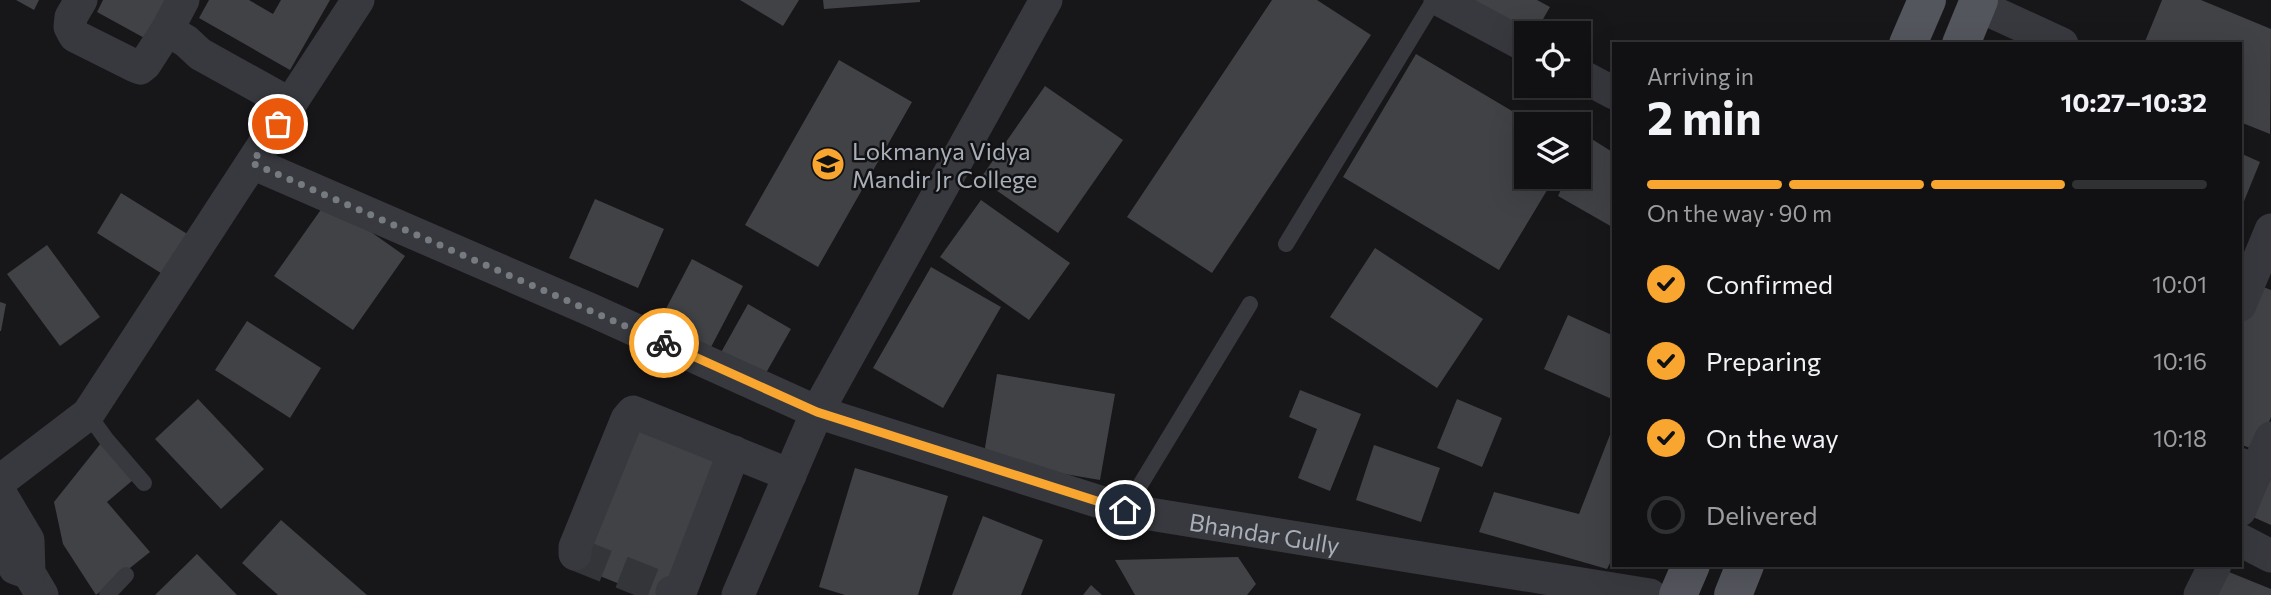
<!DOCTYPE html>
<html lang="en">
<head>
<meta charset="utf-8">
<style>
  :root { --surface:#111113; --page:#1e1f21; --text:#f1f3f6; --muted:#9c9da0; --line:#303133; --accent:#f8a630 }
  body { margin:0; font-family:Commissioner,sans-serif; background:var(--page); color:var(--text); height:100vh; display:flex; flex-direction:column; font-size:26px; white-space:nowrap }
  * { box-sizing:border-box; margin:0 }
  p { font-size:23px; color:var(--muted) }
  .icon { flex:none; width:38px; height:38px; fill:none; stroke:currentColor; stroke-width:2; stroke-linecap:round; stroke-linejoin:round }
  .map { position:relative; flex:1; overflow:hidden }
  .drawer { position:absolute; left:1612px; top:42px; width:630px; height:525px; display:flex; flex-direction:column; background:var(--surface); border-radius:0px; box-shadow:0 7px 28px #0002,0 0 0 2px var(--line) }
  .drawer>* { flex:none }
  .tools { position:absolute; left:1514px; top:21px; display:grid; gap:14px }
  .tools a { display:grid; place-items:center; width:77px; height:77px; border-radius:0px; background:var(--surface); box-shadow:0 7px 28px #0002,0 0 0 2px var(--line); font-size:35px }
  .pin { position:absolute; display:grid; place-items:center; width:60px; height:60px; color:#fff; margin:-30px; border:4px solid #fff; border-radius:50%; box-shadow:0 2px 7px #0007 }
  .courier { position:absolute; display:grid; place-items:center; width:70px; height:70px; margin:-35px; border:5px solid #f8a630; border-radius:50%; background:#fff; color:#222; box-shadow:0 2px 9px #0007 }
  .head em { font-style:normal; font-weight:700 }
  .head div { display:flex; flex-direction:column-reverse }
  .head { display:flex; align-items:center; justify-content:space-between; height:119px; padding:0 35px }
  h1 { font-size:46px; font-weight:700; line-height:52px }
  .bar { display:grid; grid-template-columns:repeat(4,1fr); gap:10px 7px; align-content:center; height:84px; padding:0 35px }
  .bar i { height:9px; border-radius:5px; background:var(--line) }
  .bar .selected { background:var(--accent) }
  .bar p { grid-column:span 4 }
  ol { padding:0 35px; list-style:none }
  li { display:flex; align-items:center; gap:21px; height:77px }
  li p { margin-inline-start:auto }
  li .icon { padding:7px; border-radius:50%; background:var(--accent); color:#111; stroke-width:4 }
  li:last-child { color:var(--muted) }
  li i { width:38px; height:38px; border:4px solid var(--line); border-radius:50% }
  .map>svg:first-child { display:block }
  .building { fill:#414246 }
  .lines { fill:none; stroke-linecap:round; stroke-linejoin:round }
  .street-tunnel { stroke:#343539; stroke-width:33; stroke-dasharray:33 17; stroke-linecap:butt }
  .lane { stroke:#38393e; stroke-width:16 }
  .street { stroke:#38393e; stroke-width:33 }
  .primary { stroke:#54565d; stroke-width:38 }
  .done { stroke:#767a81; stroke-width:7; stroke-dasharray:0 12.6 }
  .route { stroke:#f8a630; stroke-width:9 }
  .labels { text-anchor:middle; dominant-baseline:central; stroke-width:5; stroke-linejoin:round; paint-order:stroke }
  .poi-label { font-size:24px; fill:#a9afb9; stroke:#121214; text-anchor:start }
  .street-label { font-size:24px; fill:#a9afb9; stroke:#121214 }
</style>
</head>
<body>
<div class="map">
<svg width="2271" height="595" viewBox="0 0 2271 595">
  <rect width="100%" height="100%" fill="#171719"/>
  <path class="building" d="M16,0H39L34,10Z
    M103,0H170L148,40L97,12Z
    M209,0H249L273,14L281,0H330L290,70L199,18Z
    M740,0H799L783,26Z
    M823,0H920V2L824,9Z
    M1272,0H1317L1371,35L1212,273L1127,217Z
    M1457,0H1537L1550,7L1535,33Z
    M2162,0H2201L2271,29L2270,134L2240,122L2242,72L2240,71V44H2144Z
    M1416,54L1534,124H1526V177H1555L1499,270L1343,177Z
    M839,60L912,102L818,267L745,225Z
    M1045,86L1123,140L1058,233L980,179Z
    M1587,136L1614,153V228L1558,196L1567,177H1578V154Z
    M2240,153L2260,162L2240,211Z
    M121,193L197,240L172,280L97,233Z
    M595,199L664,229L638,288L569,258Z
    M981,200L1070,263L1029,320L940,257Z
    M327,201L405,256L353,330L274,276Z
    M47,245L100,317L60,346L7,274Z
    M1375,248L1483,319L1437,388L1330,317Z
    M692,259L743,286L710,349L659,322Z
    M931,267L1001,307L943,408L873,368Z
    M2256,284L2271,290V417L2257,451L2240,444V324Z
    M0,302L6,304L1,331H0Z
    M748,304L791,329L762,380L719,356Z
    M1568,315L1614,336V400L1544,369Z
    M247,321L321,368L290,418L215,370Z
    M997,374L1115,394L1100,480L983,460Z
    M1300,390L1361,414L1330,491L1298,478L1317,429L1289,417Z
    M198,399L264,469L221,509L155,439Z
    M1457,399L1502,418L1482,467L1437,448Z
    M634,421L725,459L669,595H647L575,566Z
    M1613,427L1614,555L1607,569L1479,532L1494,492L1579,514Z
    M101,443L133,480L107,502L150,552L96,595L63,544L54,502Z
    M1374,445L1440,468L1421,522L1356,500Z
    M855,468L948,496L918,595H845L819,587Z
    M2271,478V525L2253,517Z
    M983,516L1043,540L1021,595H952Z
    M281,520L367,595H278L242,563Z
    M197,554L237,595H155Z
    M1238,557L1256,584L1247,595H1135L1115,560Z
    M2224,570L2271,589V595H2214Z
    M1091,585L1102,595H1083Z"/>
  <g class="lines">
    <path class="street-tunnel" d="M575,554L672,592"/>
    <path class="lane" d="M1286,244L1434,0
      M88,414L106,439L144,483
      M1125,510L1250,304
      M107,595L126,575"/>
    <g class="street">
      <path d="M81,0L71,17L70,27L75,36L135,66L140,68L145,64L167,30"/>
      <path d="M183,0L167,30L186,41L200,54L290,104"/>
      <path id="s1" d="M1046,0L817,412L1125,510L1650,595"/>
      <path d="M1440,0L1526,46"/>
      <path d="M1977,5L2062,44"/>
      <path d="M1578,74L1614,93"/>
      <path d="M252,163L589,309L817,412L738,595"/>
      <path d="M2240,305L2271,230"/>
      <path d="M2240,464L2256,471L2271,438"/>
      <path d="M0,481L88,414L358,0"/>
      <path d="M0,493L28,540L29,573L42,595"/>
      <path d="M2240,510L2256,471"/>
      <path d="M2240,540L2271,556"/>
      <path d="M0,541L15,568L29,573"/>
      <path d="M575,554V547L627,419L633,412L790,475"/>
      <path d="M672,592H676L681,590L734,452"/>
      <path d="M2200,595L2215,565"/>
    </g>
    <path class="primary" d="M1908,44L1927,0
      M1961,44L1979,0
      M1678,595L1691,565
      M1733,595L1745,565"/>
  </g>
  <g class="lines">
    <path class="done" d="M278,124L252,163L664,343"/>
    <path class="route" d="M664,343L817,412L1125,510"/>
  </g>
  <defs>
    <symbol id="university-disc" viewBox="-11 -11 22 22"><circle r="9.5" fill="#f8a630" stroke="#121214"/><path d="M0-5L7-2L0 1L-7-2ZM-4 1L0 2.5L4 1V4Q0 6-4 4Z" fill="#111"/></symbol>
  </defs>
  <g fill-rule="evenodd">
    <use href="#university-disc" x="809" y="145" width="38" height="38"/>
  </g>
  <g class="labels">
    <g class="poi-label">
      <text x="852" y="150">Lokmanya Vidya<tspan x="852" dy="28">Mandir Jr College</tspan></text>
    </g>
    <g class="street-label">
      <text stroke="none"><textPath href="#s1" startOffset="936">Bhandar Gully</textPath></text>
    </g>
  </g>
</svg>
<div class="tools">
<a><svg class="icon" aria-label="locate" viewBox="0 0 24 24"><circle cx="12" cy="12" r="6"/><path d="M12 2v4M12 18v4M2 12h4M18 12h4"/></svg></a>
<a><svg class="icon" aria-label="layers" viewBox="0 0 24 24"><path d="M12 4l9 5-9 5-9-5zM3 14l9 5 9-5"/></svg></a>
</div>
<div class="pin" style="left:278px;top:124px;background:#ea580c"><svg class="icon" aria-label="bag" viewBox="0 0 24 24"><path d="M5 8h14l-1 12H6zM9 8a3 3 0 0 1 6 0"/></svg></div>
<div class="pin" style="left:1125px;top:510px;background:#1f2937"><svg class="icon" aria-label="home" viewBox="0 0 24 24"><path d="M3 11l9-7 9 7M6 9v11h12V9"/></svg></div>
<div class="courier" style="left:664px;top:343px"><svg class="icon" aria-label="bike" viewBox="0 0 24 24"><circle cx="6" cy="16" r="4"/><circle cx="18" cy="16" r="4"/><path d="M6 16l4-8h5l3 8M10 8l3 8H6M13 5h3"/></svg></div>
<section class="drawer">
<div class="head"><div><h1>2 min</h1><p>Arriving in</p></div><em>10:27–10:32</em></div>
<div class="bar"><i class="selected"></i><i class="selected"></i><i class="selected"></i><i></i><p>On the way · 90 m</p></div>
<ol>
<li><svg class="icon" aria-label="check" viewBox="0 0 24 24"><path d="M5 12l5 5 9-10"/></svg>Confirmed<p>10:01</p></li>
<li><svg class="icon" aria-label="check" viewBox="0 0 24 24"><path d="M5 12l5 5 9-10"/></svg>Preparing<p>10:16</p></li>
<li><svg class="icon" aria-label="check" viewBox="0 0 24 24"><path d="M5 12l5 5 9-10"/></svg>On the way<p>10:18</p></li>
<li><i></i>Delivered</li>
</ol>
</section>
</div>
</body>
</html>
